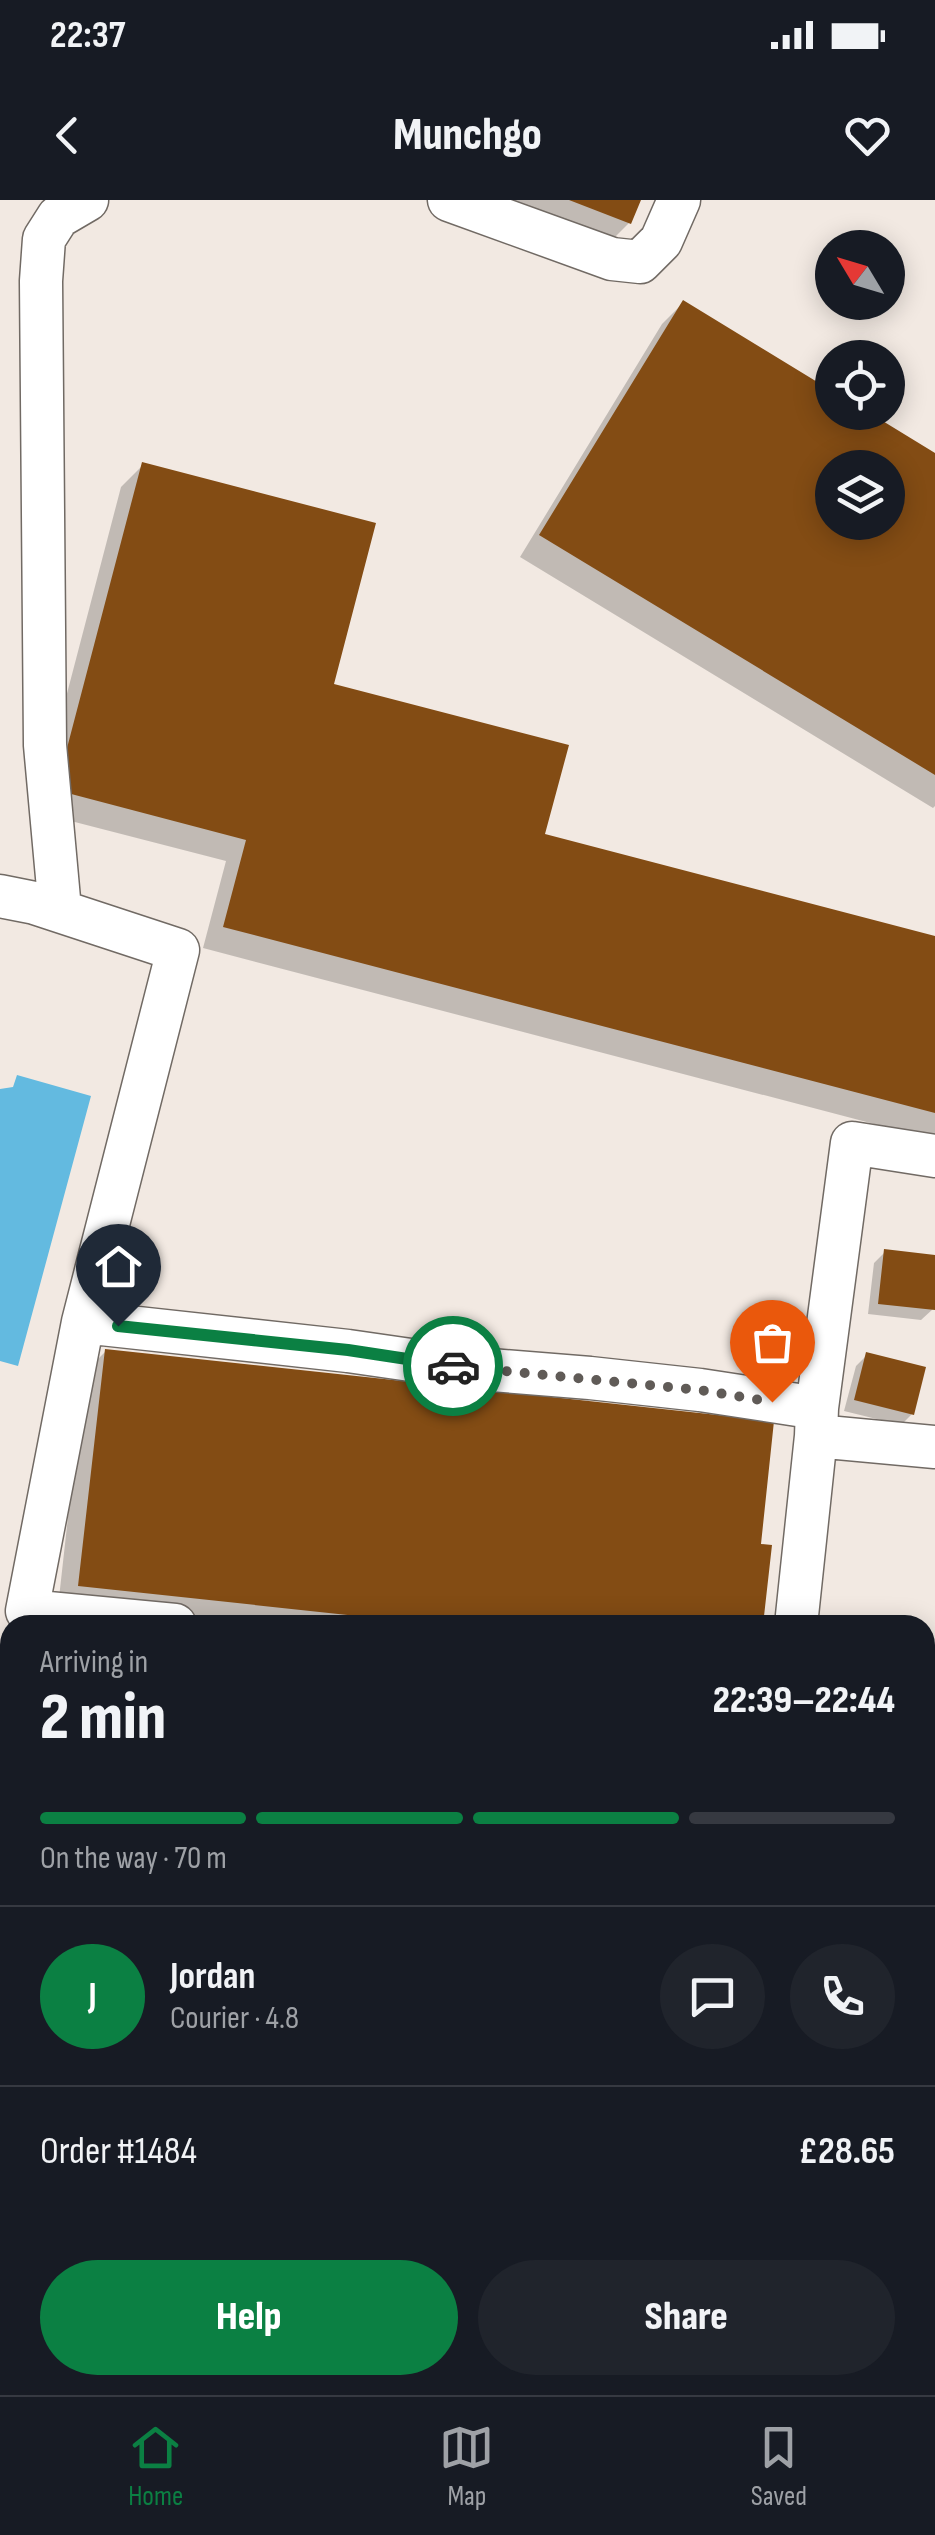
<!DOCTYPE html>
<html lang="en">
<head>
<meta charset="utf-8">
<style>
  :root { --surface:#171b24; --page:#20242c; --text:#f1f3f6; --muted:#9ea1a6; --line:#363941; --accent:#0b8043 }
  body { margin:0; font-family:"Sofia Sans Condensed",sans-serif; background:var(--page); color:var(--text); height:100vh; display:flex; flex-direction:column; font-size:38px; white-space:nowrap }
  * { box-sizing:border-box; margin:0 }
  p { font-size:32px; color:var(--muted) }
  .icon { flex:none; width:55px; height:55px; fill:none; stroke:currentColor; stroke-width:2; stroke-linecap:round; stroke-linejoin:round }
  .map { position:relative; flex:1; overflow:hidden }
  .panel { position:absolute; left:0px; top:1415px; width:935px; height:780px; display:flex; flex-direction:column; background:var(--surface); border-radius:30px 30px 0 0; box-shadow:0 5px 25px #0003 }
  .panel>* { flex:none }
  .needle { width:65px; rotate:308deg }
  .tools { position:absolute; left:815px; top:30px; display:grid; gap:20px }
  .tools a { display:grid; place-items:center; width:90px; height:90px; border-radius:50%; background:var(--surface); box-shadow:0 5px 25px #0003; font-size:50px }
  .pin { position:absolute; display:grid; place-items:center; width:85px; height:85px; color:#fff; margin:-102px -42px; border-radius:50% 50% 50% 0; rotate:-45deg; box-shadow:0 0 10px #0007 }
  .pin .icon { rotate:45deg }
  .courier { position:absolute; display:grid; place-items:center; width:100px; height:100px; margin:-50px; border:8px solid #0b8043; border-radius:50%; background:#fff; color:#222; box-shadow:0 2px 12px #0007 }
  .overview em { font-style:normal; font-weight:800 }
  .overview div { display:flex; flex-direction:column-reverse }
  .overview { display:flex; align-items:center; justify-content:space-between; height:170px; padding:0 40px }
  h1 { font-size:65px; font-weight:800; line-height:75px }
  .bar { display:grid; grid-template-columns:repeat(4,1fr); gap:15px 10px; align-content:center; height:120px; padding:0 40px }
  .bar i { height:12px; border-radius:8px; background:var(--line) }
  .bar .active { background:var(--accent) }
  .bar p { grid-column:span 4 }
  .line { display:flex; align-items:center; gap:25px; padding:0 40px; border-top:2px solid var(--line) }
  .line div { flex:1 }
  .round { display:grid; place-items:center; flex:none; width:105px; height:105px; border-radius:52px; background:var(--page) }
  .action { display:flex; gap:20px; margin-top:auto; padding:20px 40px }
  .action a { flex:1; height:115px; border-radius:60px; background:var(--accent); color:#fff; font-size:40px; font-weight:800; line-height:115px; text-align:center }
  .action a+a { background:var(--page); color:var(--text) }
  .status { display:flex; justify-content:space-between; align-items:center; height:70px; padding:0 50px; background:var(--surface); direction:ltr }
  .status svg { height:28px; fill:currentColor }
  header { display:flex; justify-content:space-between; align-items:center; height:130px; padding:0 40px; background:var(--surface); font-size:45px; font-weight:800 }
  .tabs { display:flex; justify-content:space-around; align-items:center; height:140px; border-top:2px solid var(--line); background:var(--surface); font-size:28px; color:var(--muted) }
  .tabs a { display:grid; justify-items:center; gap:5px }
  .tabs .active { color:var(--accent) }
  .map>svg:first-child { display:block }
  .water { fill:#63bae0 }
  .shadow { fill:#0003; fill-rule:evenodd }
  .building { fill:#834c14; fill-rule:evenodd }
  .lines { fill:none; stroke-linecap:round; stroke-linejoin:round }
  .minor-casing { stroke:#716a64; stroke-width:45 }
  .major-casing { stroke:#716a64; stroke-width:58 }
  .minor { stroke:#fff; stroke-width:42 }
  .major { stroke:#fff; stroke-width:55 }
  .rail-casing { stroke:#756f6b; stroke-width:11 }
  .rail { stroke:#fef7f1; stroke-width:8; stroke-dasharray:22; stroke-linecap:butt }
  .done { stroke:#605b57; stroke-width:10; stroke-dasharray:0 18 }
  .route { stroke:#0b8043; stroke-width:12 }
</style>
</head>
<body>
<div class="status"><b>22:37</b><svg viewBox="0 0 49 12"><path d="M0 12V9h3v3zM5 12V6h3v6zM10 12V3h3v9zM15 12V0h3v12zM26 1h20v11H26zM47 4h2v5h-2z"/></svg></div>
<header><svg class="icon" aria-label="back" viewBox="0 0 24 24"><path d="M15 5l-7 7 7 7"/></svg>Munchgo<svg class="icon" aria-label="heart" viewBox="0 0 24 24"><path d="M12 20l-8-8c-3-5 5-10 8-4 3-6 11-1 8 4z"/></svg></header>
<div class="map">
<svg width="935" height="2195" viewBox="0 0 935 2195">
  <rect width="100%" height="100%" fill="#f2e9e2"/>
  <path class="water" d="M17,875L91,896L18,1166L0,1161V889L13,887Z"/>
  <path class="shadow" d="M491,0H638L629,23L608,44Z
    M683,103L832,194V212L935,256V606L933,608L520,357L662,124ZM832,268H888V322H832Z
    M143,265L331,486L542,636L935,739V940L203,748L226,661L36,612L121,287Z
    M885,1052L935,1057L933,1109L921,1120L868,1114L874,1063Z
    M105,1152L758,1346L761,1425H228L58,1407L84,1173Z
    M867,1155L912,1214L901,1225L844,1211L856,1166Z
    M10,1689V2185L96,2195H0V1699Z
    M200,2185H376L371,2195H198Z"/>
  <path class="building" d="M569,0H641L631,24Z
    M683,100L832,191V212H868L935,253V575L539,335ZM832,268H888V322H832Z
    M142,262L376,323L334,484L569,545L545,634L935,736V913L223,727L246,640L56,590Z
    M884,1049L935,1055V1110L878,1104Z
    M105,1149L774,1221L761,1344L772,1345L763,1425H441L78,1386Z
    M866,1152L926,1167L914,1215L854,1200Z
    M0,1699L10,1702V2185H102L99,2195H40L0,2183Z
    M245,2185H379L374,2195H240Z
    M420,2185H661L656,2195H415Z"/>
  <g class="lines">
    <defs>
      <path id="minor" d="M449,0L612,59L640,62L661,41L679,0
        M0,696L35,703L178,750L83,1122L27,1411L175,1425
        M60,710L45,545L41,81L44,39L58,17L87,0
        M83,1122L348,1151L466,1168L590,1178L700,1190L817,1208L816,1236L796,1425
        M817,1208L852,943L935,956
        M816,1236L935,1247
        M0,1486L10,1490
        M0,1652L10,1655
        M925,1792L935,1776
        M925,2074L935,2077
        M113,2195L115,2185
        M402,2195L408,2185"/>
      <path id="major" d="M925,1610L935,1619"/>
    </defs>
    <use href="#minor" class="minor-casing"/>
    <use href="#major" class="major-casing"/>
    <use href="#minor" class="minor"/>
    <use href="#major" class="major"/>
    <defs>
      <path id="rail" d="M925,1483L935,1479
        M166,2195L168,2185"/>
    </defs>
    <use href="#rail" class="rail-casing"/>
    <use href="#rail" class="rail"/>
  </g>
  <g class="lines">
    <path class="done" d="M453,1166L700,1190L772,1202"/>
    <path class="route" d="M118,1126L348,1150L453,1166"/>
  </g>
</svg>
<div class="tools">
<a><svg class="needle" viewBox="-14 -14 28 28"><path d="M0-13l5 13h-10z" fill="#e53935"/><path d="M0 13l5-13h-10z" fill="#9ea1a6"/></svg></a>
<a><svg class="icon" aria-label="locate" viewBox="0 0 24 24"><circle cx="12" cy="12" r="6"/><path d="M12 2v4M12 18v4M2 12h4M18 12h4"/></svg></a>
<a><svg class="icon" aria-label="layers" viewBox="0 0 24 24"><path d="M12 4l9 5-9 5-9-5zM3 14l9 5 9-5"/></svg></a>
</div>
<div class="pin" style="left:772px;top:1202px;background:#ea580c"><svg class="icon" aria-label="bag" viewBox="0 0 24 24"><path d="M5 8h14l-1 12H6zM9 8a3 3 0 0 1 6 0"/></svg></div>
<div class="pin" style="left:118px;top:1126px;background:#1f2937"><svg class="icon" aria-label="home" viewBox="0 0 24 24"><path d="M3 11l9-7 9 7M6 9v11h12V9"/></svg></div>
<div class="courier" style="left:453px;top:1166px"><svg class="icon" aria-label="car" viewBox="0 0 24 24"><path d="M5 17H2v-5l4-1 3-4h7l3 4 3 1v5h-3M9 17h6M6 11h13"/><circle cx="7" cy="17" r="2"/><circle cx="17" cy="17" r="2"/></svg></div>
<section class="panel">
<div class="overview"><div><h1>2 min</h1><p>Arriving in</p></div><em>22:39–22:44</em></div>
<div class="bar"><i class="active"></i><i class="active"></i><i class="active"></i><i></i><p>On the way · 70 m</p></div>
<div class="line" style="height:180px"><b class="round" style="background:var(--accent);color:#fff">J</b><div><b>Jordan</b><p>Courier · 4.8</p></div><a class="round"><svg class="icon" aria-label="chat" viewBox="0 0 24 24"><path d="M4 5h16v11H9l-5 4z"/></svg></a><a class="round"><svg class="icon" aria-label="phone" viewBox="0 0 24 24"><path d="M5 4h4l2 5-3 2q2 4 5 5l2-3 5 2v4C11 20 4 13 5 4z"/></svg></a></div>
<div class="line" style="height:130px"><div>Order #1484</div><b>£28.65</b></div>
<div class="action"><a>Help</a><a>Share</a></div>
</section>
</div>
<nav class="tabs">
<a class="active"><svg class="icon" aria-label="home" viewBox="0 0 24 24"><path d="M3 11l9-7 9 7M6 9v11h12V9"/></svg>Home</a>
<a><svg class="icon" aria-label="map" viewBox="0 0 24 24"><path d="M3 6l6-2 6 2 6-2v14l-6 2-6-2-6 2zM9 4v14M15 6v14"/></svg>Map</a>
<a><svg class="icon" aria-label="saved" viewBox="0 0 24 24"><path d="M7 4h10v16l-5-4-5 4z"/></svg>Saved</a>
</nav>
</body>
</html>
